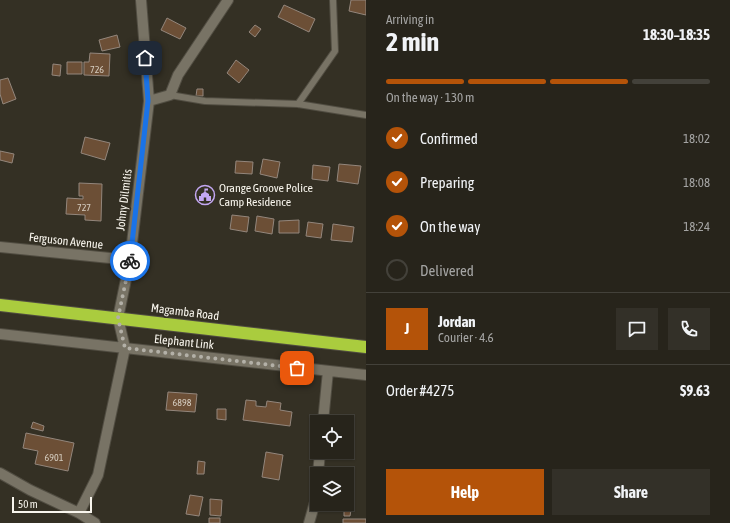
<!DOCTYPE html>
<html lang="en">
<head>
<meta charset="utf-8">
<style>
  :root { --surface:#27241b; --page:#333028; --text:#f1f3f6; --muted:#a4a4a3; --line:#43413a; --accent:#b45309 }
  body { margin:0; font-family:"Asap Condensed",sans-serif; background:var(--page); color:var(--text); height:100vh; display:flex; flex-direction:column; font-size:15px; white-space:nowrap }
  * { box-sizing:border-box; margin:0 }
  p { font-size:13px; color:var(--muted) }
  .icon { flex:none; width:22px; height:22px; fill:none; stroke:currentColor; stroke-width:2; stroke-linecap:round; stroke-linejoin:round }
  .map { position:relative; flex:1; overflow:hidden }
  .details { display:flex; flex-direction:column; background:var(--surface); width:364px }
  .details>* { flex:none }
  .controls { position:absolute; left:310px; top:415px; display:grid; gap:8px }
  .controls a { display:grid; place-items:center; width:44px; height:44px; border-radius:0px; background:var(--surface); box-shadow:0 1px 3px #0004,0 0 0 1px var(--line); font-size:20px }
  .scale { position:absolute; left:12px; bottom:10px; width:80px; box-sizing:border-box; padding-left:4px; border:2px solid #f8f5ed; border-top:0; font-size:11px; line-height:14px; white-space:nowrap; color:#f8f5ed; -webkit-text-stroke:3px #343024; paint-order:stroke }
  .pin { position:absolute; display:grid; place-items:center; width:34px; height:34px; color:#fff; margin:-17px; border-radius:8px; box-shadow:0 2px 6px #0006 }
  .courier { position:absolute; display:grid; place-items:center; width:40px; height:40px; margin:-20px; border:3px solid #1a73e8; border-radius:50%; background:#fff; color:#222; box-shadow:0 1px 5px #0007 }
  .summary em { font-style:normal; font-weight:700 }
  .summary div { display:flex; flex-direction:column-reverse }
  .summary { display:flex; align-items:center; justify-content:space-between; height:68px; padding:0 20px }
  h1 { font-size:26px; font-weight:700; line-height:30px }
  .bar { display:grid; grid-template-columns:repeat(4,1fr); gap:6px 4px; align-content:center; height:48px; padding:0 20px }
  .bar i { height:5px; border-radius:3px; background:var(--line) }
  .bar .on { background:var(--accent) }
  .bar p { grid-column:span 4 }
  .line { display:flex; align-items:center; gap:10px; padding:0 20px; border-top:1px solid var(--line) }
  .line div { flex:1 }
  .round { display:grid; place-items:center; flex:none; width:42px; height:42px; border-radius:0px; background:var(--page) }
  ol { padding:0 20px; list-style:none }
  li { display:flex; align-items:center; gap:12px; height:44px }
  li p { margin-inline-start:auto }
  li .icon { padding:4px; border-radius:50%; background:var(--accent); color:#fff; stroke-width:4 }
  li:last-child { color:var(--muted) }
  li i { width:22px; height:22px; border:2px solid var(--line); border-radius:50% }
  .cta { display:flex; gap:8px; margin-top:auto; padding:8px 20px }
  .cta a { flex:1; height:46px; border-radius:0px; background:var(--accent); color:#fff; font-size:16px; font-weight:700; line-height:46px; text-align:center }
  .cta a+a { background:var(--page); color:var(--text) }
  main { display:flex; flex:1; min-height:0 }
  .map>svg:first-child { display:block }
  .building { fill:#6c4f36; stroke:#93867c }
  .lines { fill:none; stroke-linecap:round; stroke-linejoin:round }
  .lane-casing { stroke:#514d42; stroke-width:8 }
  .street-casing { stroke:#514d42; stroke-width:12 }
  .highway-casing { stroke:#514d42; stroke-width:14 }
  .lane { stroke:#787365; stroke-width:6 }
  .street { stroke:#787365; stroke-width:10 }
  .highway { stroke:#aacc3e; stroke-width:12 }
  .done { stroke:#b3b0a7; stroke-width:4; stroke-dasharray:0 7.2 }
  .route { stroke:#1a73e8; stroke-width:5 }
  .labels { text-anchor:middle; dominant-baseline:central; stroke-width:3.5; stroke-linejoin:round; paint-order:stroke }
  .number-label { font-size:10px; fill:#d5ccbf }
  .poi-label { font-size:12px; fill:#f8f5ed; stroke:#343024; text-anchor:start }
  .street-label { font-size:12px; fill:#f8f5ed; stroke:#343024 }
</style>
</head>
<body>
<main>
<div class="map">
<svg width="366" height="523" viewBox="0 0 366 523">
  <rect width="100%" height="100%" fill="#343024"/>
  <path class="building" d="M351,0H366V15L349,11Z
    M284,5L315,19L309,32L278,17Z
    M167,18L186,28L180,39L161,30Z
    M255,25L261,29L255,37L249,32Z
    M117,35L120,47L102,51L99,40Z
    M90,53L110,54L109,76L84,75V62H89Z
    M236,60L249,70L239,83L227,73Z
    M67,62H82V74H67Z
    M53,64L61,65L60,76L52,75Z
    M8,78L16,99L3,104L0,94V80Z
    M197,89H203V96H196Z
    M85,137L110,143L105,160L81,153Z
    M0,151L14,154L12,163L0,160Z
    M263,159L280,162L277,178L260,174Z
    M236,161L253,162L252,174L235,173Z
    M339,164L361,166L358,184L337,181Z
    M313,165L330,167L328,181L312,179Z
    M79,183L102,184L101,221L85,220V215L66,214L67,198L83,199V196H79Z
    M232,215L249,217L247,232L230,229Z
    M257,216L274,219L272,234L255,231Z
    M299,220V233H279V221Z
    M308,222L323,224L321,238L306,236Z
    M333,224L354,227L352,242L331,240Z
    M168,392L197,394L195,412L166,410Z
    M246,400L256,401V406L266,407L267,401L281,403L280,410L292,412L290,426L243,420Z
    M217,409H226V420L217,419Z
    M33,422L44,426L43,431L31,428Z
    M26,433L74,443L68,471L35,464L38,451L23,448Z
    M266,452L283,455L279,480L262,477Z
    M198,461L205,462L204,474H197Z
    M190,495L203,497L199,516L186,514Z
    M210,499L222,500L221,516L210,515Z
    M344,509L351,510L350,516H344Z
    M209,518H220V523H209Z
    M343,519H366V523H343Z"/>
  <g class="lines">
    <defs>
      <path id="lane" d="M170,95L205,101L298,104L366,115
        M298,104L335,51L333,0"/>
      <path id="street" d="M149,101L170,95L178,75L228,0
        M0,247L130,260
        M0,334L366,375
        M323,422L328,371
        M0,473L30,490L79,513L95,523
        M318,474L320,452
        M79,513L98,475L125,348L118,318L130,260L149,101L141,0
        M309,523L315,502L317,480"/>
      <path id="highway" d="M0,305L366,347"/>
    </defs>
    <use href="#lane" class="lane-casing"/>
    <use href="#street" class="street-casing"/>
    <use href="#highway" class="highway-casing"/>
    <use href="#lane" class="lane"/>
    <use href="#street" class="street"/>
    <use href="#highway" class="highway"/>
  </g>
  <g class="lines">
    <path class="done" d="M130,261L118,318L125,348L297,368"/>
    <path class="route" d="M130,261L148,101L145,58"/>
  </g>
  <defs>
    <symbol id="civic-ring" viewBox="-11 -11 22 22"><circle r="9.5" fill="#343024" stroke="#c3a7f2" stroke-width="1.5"/><path d="M-.6-6.5H3V-4.5H.6V-3L4-1V1h2V6H-6V1h2V-1L-.6-3ZM-1.2 2.5V6h2.4V2.5Z" fill="#c3a7f2"/></symbol>
  </defs>
  <g fill-rule="evenodd">
    <use href="#civic-ring" x="194" y="184" width="22" height="22"/>
  </g>
  <g class="labels">
    <g class="number-label">
      <text x="97" y="69">726</text>
      <text x="84" y="207">727</text>
      <text x="182" y="402">6898</text>
      <text x="54" y="457">6901</text>
    </g>
    <g class="poi-label">
      <text x="219" y="188">Orange Groove Police<tspan x="219" dy="14">Camp Residence</tspan></text>
    </g>
    <g class="street-label">
      <text transform="translate(124 200) rotate(-83)">Johny Dilmitis</text>
      <text transform="translate(66 241) rotate(6)">Ferguson Avenue</text>
      <text transform="translate(185 312) rotate(7)">Magamba Road</text>
      <text transform="translate(184 342) rotate(6)">Elephant Link</text>
    </g>
  </g>
</svg>
<div class="controls">
<a><svg class="icon" aria-label="locate" viewBox="0 0 24 24"><circle cx="12" cy="12" r="6"/><path d="M12 2v4M12 18v4M2 12h4M18 12h4"/></svg></a>
<a><svg class="icon" aria-label="layers" viewBox="0 0 24 24"><path d="M12 4l9 5-9 5-9-5zM3 14l9 5 9-5"/></svg></a>
</div>
<div class="scale">50 m</div>
<div class="pin" style="left:297px;top:368px;background:#ea580c"><svg class="icon" aria-label="bag" viewBox="0 0 24 24"><path d="M5 8h14l-1 12H6zM9 8a3 3 0 0 1 6 0"/></svg></div>
<div class="pin" style="left:145px;top:58px;background:#1f2937"><svg class="icon" aria-label="home" viewBox="0 0 24 24"><path d="M3 11l9-7 9 7M6 9v11h12V9"/></svg></div>
<div class="courier" style="left:130px;top:261px"><svg class="icon" aria-label="bike" viewBox="0 0 24 24"><circle cx="6" cy="16" r="4"/><circle cx="18" cy="16" r="4"/><path d="M6 16l4-8h5l3 8M10 8l3 8H6M13 5h3"/></svg></div>
</div>
<section class="details">
<div class="summary"><div><h1>2 min</h1><p>Arriving in</p></div><em>18:30–18:35</em></div>
<div class="bar"><i class="on"></i><i class="on"></i><i class="on"></i><i></i><p>On the way · 130 m</p></div>
<ol>
<li><svg class="icon" aria-label="check" viewBox="0 0 24 24"><path d="M5 12l5 5 9-10"/></svg>Confirmed<p>18:02</p></li>
<li><svg class="icon" aria-label="check" viewBox="0 0 24 24"><path d="M5 12l5 5 9-10"/></svg>Preparing<p>18:08</p></li>
<li><svg class="icon" aria-label="check" viewBox="0 0 24 24"><path d="M5 12l5 5 9-10"/></svg>On the way<p>18:24</p></li>
<li><i></i>Delivered</li>
</ol>
<div class="line" style="height:72px"><b class="round" style="background:var(--accent);color:#fff">J</b><div><b>Jordan</b><p>Courier · 4.6</p></div><a class="round"><svg class="icon" aria-label="chat" viewBox="0 0 24 24"><path d="M4 5h16v11H9l-5 4z"/></svg></a><a class="round"><svg class="icon" aria-label="phone" viewBox="0 0 24 24"><path d="M5 4h4l2 5-3 2q2 4 5 5l2-3 5 2v4C11 20 4 13 5 4z"/></svg></a></div>
<div class="line" style="height:52px"><div>Order #4275</div><b>$9.63</b></div>
<div class="cta"><a>Help</a><a>Share</a></div>
</section>
</main>
</body>
</html>
